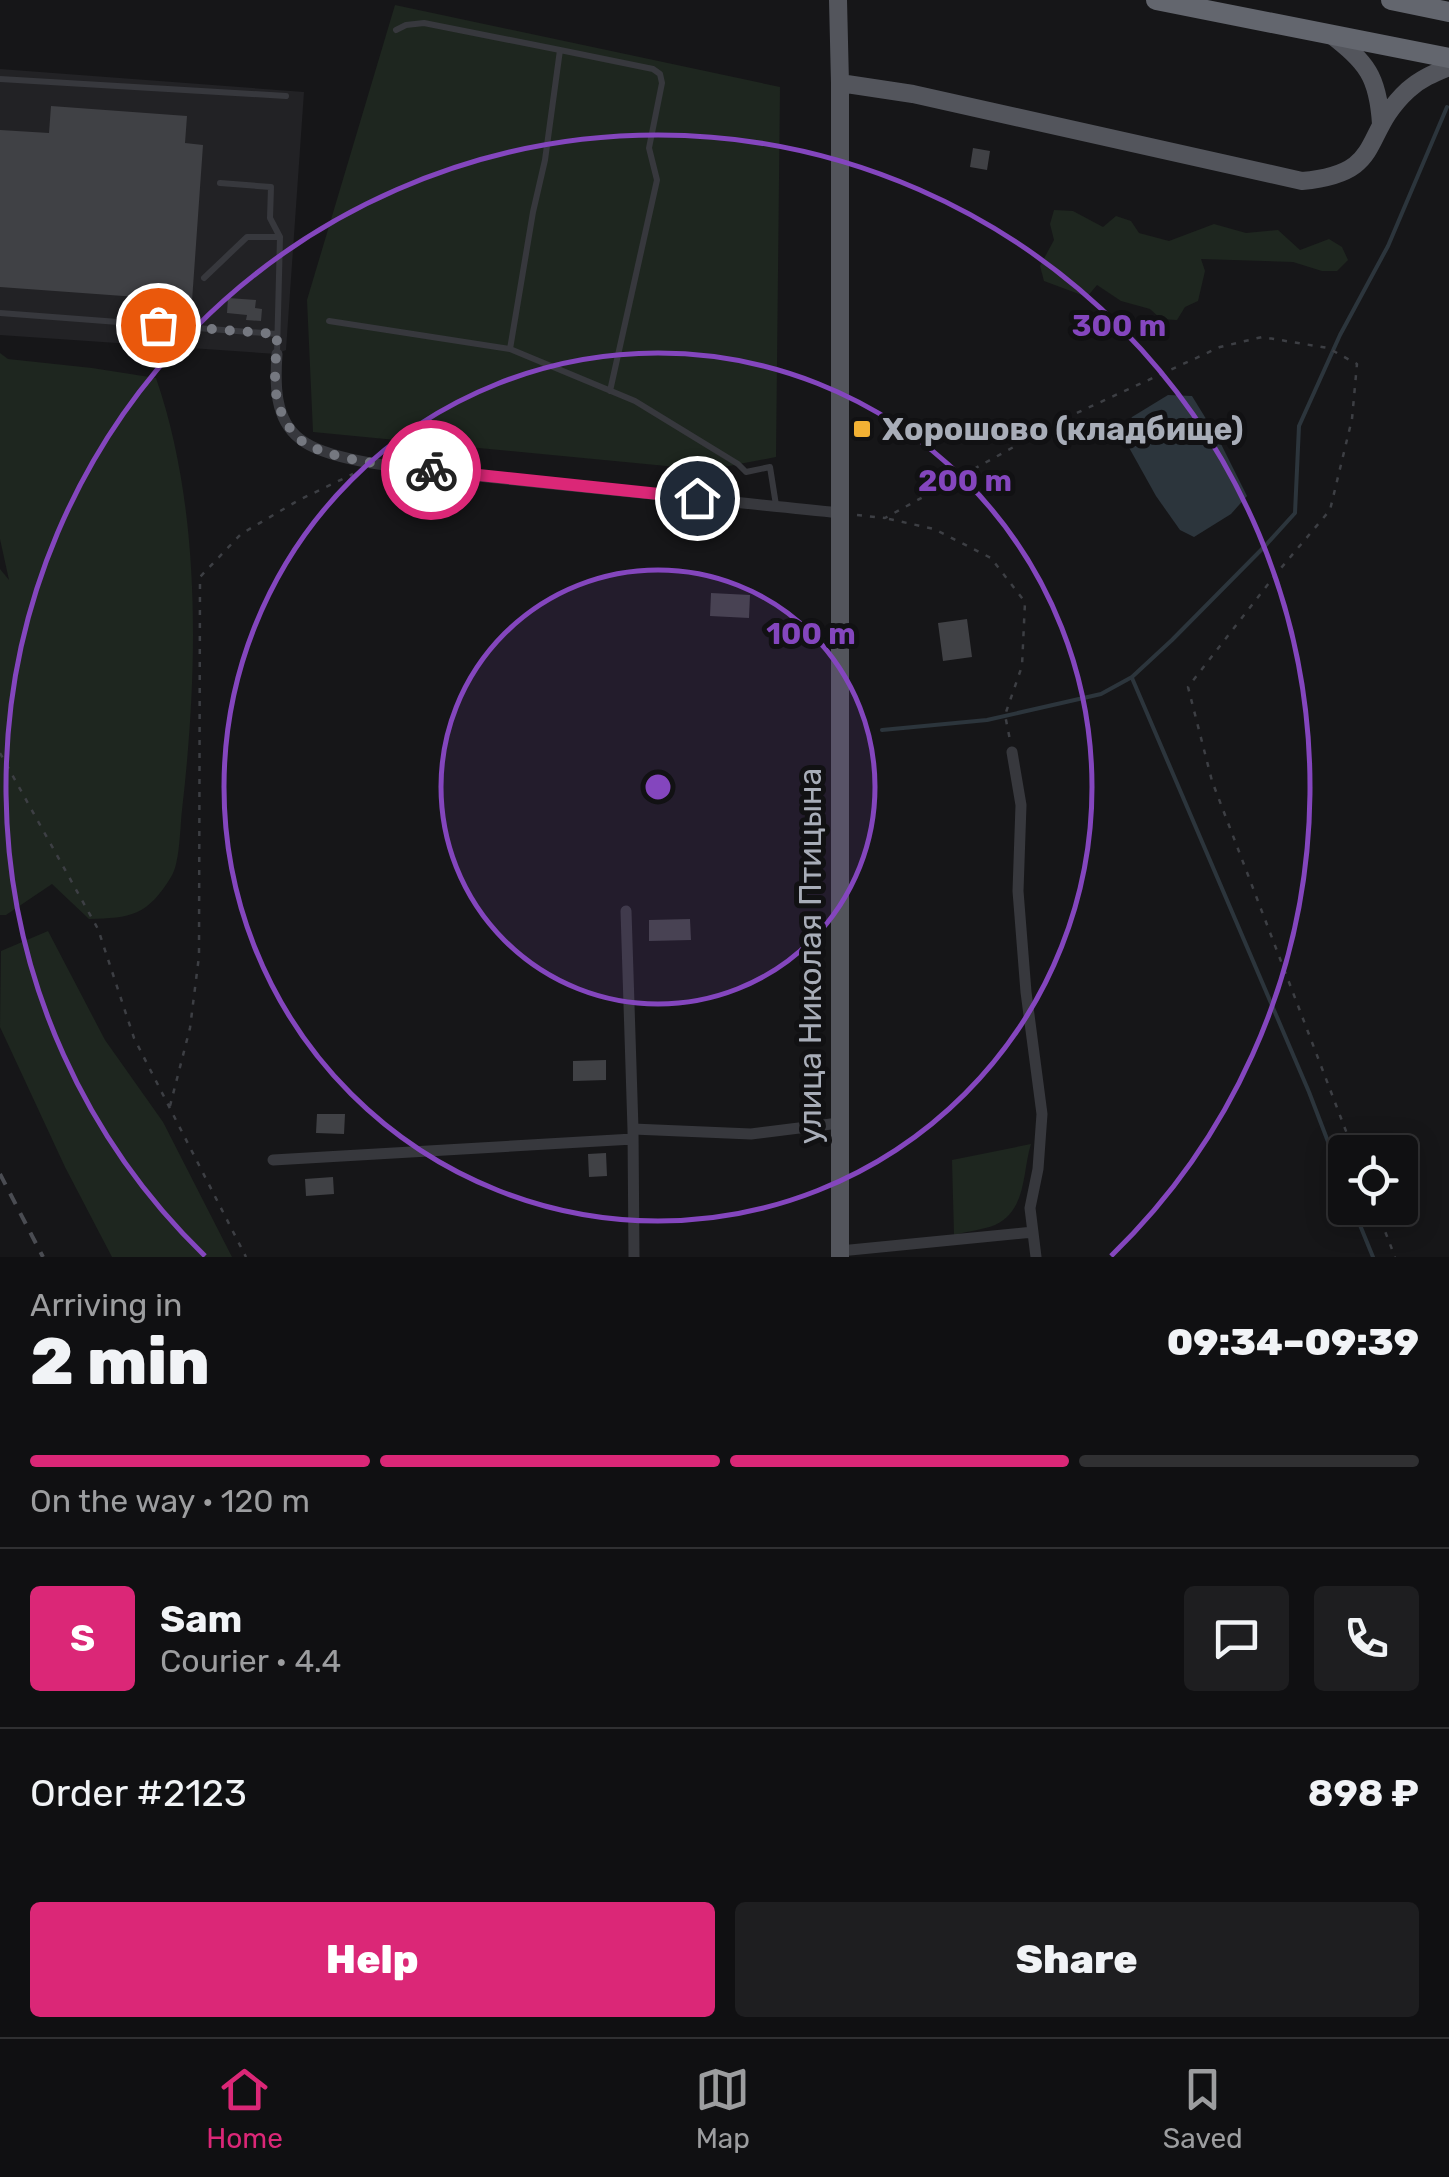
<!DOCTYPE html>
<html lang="en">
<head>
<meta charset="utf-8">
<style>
  :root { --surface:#101012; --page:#1e1e20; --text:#f1f3f6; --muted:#9c9d9f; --line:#303032; --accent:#db2777 }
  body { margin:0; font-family:Rubik,sans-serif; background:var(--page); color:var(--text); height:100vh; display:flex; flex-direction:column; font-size:38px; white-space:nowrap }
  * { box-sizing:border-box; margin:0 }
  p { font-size:32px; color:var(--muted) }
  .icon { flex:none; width:55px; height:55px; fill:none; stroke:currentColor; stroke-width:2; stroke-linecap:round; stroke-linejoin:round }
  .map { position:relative; height:1257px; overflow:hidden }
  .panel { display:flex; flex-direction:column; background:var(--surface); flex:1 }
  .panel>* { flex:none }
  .buttons { position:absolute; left:1328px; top:1135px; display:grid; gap:20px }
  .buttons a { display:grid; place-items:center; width:90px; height:90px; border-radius:10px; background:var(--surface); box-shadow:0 5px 25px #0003,0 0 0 2px var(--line); font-size:50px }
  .pin { position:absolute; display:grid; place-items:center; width:85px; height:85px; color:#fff; margin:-42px; border:5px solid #fff; border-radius:50%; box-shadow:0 2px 10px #0007 }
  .courier { position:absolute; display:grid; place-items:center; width:100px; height:100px; margin:-50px; border:8px solid #db2777; border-radius:50%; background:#fff; color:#222; box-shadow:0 2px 12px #0007 }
  .overview em { font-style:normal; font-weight:800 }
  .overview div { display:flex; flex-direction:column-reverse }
  .overview { display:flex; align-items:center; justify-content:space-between; height:170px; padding:0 30px }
  h1 { font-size:65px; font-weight:800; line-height:75px }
  .bar { display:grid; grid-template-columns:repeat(4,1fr); gap:15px 10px; align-content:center; height:120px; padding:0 30px }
  .bar i { height:12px; border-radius:8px; background:var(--line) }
  .bar .current { background:var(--accent) }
  .bar p { grid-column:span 4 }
  .line { display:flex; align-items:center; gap:25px; padding:0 30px; border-top:2px solid var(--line) }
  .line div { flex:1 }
  .round { display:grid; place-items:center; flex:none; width:105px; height:105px; border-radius:10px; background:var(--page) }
  .primary-button { display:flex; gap:20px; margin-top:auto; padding:20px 30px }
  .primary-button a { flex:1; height:115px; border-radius:10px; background:var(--accent); color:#fff; font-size:40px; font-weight:800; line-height:115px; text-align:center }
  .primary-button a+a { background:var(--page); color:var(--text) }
  .tabs { display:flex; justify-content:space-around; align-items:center; height:140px; border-top:2px solid var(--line); background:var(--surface); font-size:28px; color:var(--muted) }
  .tabs a { display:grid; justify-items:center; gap:5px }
  .tabs .current { color:var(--accent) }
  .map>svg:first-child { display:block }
  .built { fill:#222225 }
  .green { fill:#1e261f }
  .water { fill:#2c353c }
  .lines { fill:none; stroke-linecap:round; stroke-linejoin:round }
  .stream { stroke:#2c353c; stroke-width:4 }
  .building { fill:#404145 }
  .path { stroke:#3d3f44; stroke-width:2.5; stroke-dasharray:5 8; stroke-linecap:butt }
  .lane { stroke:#37383d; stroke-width:6 }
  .street { stroke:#37383d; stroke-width:11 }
  .primary { stroke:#53555c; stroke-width:18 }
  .highway { stroke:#63666e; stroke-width:20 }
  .rail { stroke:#4a4c52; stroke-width:4; stroke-dasharray:12 10; stroke-linecap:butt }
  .done { stroke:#757880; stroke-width:10; stroke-dasharray:0 18 }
  .route { stroke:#db2777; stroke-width:12 }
  .ring { fill:none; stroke:#8446be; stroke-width:5 }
  .poi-dot { fill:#f2b134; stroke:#111113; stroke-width:4 }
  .labels { text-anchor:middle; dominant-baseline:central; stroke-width:10; stroke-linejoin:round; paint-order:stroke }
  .poi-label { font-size:32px; font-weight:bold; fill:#a8adb8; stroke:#111113; text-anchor:start }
  .street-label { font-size:32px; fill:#a8adb8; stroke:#111113 }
  .centre { fill:#8446be; stroke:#111113; stroke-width:5 }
  .ring-label { font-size:30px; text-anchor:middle; font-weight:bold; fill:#8446be; stroke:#111113; stroke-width:10; stroke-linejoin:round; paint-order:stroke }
</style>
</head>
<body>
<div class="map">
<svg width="1449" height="1257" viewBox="0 0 1449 1257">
  <rect width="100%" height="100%" fill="#161618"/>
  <path class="built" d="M0,69L304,92L286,350L277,354L0,335Z"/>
  <path class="green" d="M395,5L780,87L776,457L708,470L313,432L307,300Z
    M1054,210L1073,211L1103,227L1116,216L1131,221L1139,233L1169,241L1214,224L1246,233L1278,230L1300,250L1329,239L1342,247L1348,260L1337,271H1322L1293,262L1201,259L1205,271L1198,301L1185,307L1177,320L1161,319L1150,309L1121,301L1097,285L1087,297L1044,281L1040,266L1054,240L1050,224Z
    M0,353L8,359L92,368L156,378C202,511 198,672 182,810C180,827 180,864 171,877C147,916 131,918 89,919L52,884L6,915H0V569L9,580L0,539Z
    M48,931L105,1040L163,1122L232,1257H112L65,1167L0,1027L1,951Z
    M1031,1144C1022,1173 1027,1210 995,1225C983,1230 967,1231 954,1235L952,1160Z"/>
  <path class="water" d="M1168,395L1192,396L1219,440L1247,496L1231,514L1194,537L1180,530L1156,496L1122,435L1132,417Z"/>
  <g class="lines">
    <path class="stream" d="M1132,678L1309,1092L1345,1186
      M882,730L987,720L1101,694L1132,677L1172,640L1264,547L1295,513L1299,426L1340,335L1388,246L1447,107
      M1353,1208L1373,1257"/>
  </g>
  <path class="building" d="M51,106L187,116L185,143L203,145L192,301L0,287V130L49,133Z
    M973,148L990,151L987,170L970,167Z
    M228,298L256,300L255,308L262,309L261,321L246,320L247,315L227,313Z
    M711,593L750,595L749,618L710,616Z
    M967,619L972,657L943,661L938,623Z
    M690,919L691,940L649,941V920Z
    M606,1060V1080L573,1081V1061Z
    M317,1114H345L344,1134L316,1133Z
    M606,1153L607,1176L589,1177L588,1154Z
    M333,1177L334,1194L306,1196L305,1179Z"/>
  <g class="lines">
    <path class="path" d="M857,515L885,518L1068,417L1220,347L1262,337L1328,348L1357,364L1352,419L1330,510L1276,574L1188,687L1212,781L1354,1152
      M889,519L934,529L991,558L1025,602L1022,666L1005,715L1010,740
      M0,753L98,929L134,1038L246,1257
      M170,1106L190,1028L199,956L200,577L241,534L299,500L353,474
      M1376,1208L1395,1257"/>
    <path class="lane" d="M396,30L406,25L424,23L560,50
      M0,79L286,96
      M220,183L271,187L270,218L280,237
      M204,278L247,237H280L277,353
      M0,313L277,334
      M329,321L510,349L635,401L738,464L746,472L770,467L776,505
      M510,349L533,212L545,160L560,50L653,69L660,74L662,83L649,148L657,180L610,391"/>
    <path class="street" d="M277,354C275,383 274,419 300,439C332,465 427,469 470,475C593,489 717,500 841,513
      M1012,752L1021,805L1018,891L1026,992L1042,1114L1038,1169L1030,1208L1036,1257
      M626,911L633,1129L634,1257
      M633,1129L751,1134L839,1123
      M273,1160L633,1139
      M840,1251L1033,1232"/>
    <path class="primary" d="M838,0L840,83V1257
      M1330,34C1367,63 1378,76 1381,124
      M840,83L913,94L1302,181C1387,173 1359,135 1408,90C1420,79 1434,73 1449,67"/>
    <path class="highway" d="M1156,0L1449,58
      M1391,0L1449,12"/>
    <path class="rail" d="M0,1174L43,1257"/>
  </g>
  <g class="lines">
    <path class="done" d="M158,325L277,334C277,356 272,381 278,403C281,414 289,429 297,437C322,461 397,466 431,470"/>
    <path class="route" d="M431,470L697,498"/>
  </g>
  <circle cx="658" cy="787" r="217" fill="#8446be" fill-opacity=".12"/>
  <g class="ring">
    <circle cx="658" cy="787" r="217"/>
    <circle cx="658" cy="787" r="434"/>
    <path d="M205 1256A652 652 0 1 1 1111 1256"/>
  </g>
  <rect class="poi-dot" x="852" y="419" width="20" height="20" rx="5"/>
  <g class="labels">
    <g class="poi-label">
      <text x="882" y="429">Хорошово (кладбище)</text>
    </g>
    <g class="street-label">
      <text transform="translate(810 956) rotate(-90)">улица Николая Птицына</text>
    </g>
  </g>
  <circle cx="658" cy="787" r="15" class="centre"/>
  <g class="ring-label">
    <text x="1119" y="336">300 m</text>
    <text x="965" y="491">200 m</text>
    <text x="811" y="644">100 m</text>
  </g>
</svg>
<div class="buttons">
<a><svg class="icon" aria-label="locate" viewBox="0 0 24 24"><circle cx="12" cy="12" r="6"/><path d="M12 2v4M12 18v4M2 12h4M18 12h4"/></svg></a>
</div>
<div class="pin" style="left:158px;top:325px;background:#ea580c"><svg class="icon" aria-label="bag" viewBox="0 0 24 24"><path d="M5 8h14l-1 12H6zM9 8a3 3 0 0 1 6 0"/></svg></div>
<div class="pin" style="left:697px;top:498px;background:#1f2937"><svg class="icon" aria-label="home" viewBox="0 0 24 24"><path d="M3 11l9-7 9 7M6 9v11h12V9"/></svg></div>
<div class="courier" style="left:431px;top:470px"><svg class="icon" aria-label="bike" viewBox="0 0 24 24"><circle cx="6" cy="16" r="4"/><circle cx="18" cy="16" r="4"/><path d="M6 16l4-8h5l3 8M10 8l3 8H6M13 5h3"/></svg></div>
</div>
<section class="panel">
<div class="overview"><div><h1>2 min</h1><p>Arriving in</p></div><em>09:34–09:39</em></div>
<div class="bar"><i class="current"></i><i class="current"></i><i class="current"></i><i></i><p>On the way · 120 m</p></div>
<div class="line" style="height:180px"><b class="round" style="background:var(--accent);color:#fff">S</b><div><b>Sam</b><p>Courier · 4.4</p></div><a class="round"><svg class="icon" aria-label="chat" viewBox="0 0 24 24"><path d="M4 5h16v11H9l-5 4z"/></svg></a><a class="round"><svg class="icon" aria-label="phone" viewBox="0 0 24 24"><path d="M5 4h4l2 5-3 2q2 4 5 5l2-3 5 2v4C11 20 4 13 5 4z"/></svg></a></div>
<div class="line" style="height:130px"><div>Order #2123</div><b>898 ₽</b></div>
<div class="primary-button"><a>Help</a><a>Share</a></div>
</section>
<nav class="tabs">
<a class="current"><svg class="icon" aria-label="home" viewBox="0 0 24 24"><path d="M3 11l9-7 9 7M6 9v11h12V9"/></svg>Home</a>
<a><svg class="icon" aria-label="map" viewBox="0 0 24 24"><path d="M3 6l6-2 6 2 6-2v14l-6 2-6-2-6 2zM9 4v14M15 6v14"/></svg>Map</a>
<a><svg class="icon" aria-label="saved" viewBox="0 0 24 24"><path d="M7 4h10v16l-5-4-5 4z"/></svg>Saved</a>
</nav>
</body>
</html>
